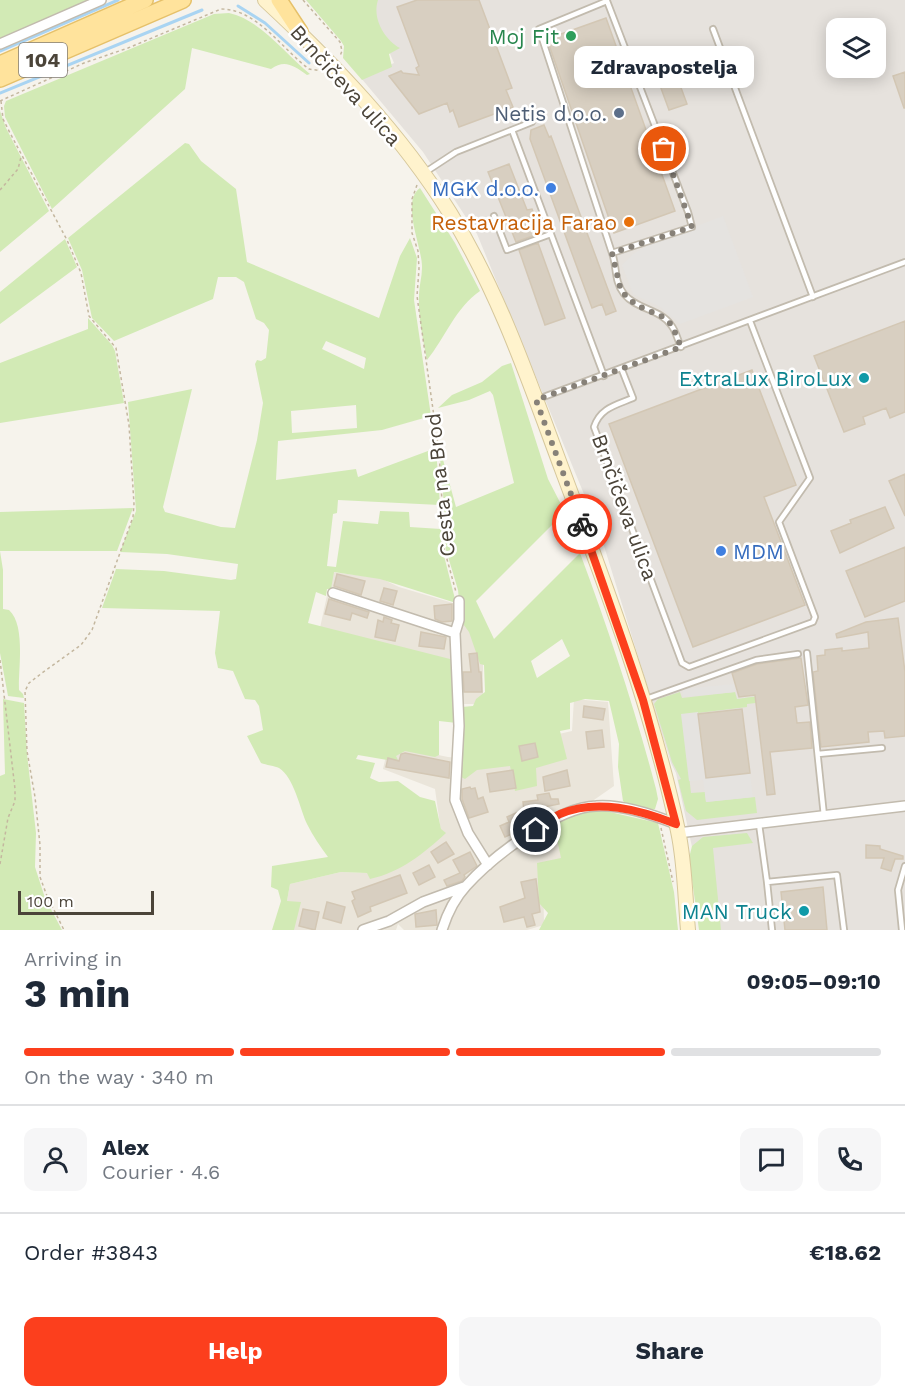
<!DOCTYPE html>
<html lang="en">
<head>
<meta charset="utf-8">
<style>
  :root { --surface:#fff; --page:#f6f6f7; --text:#1f2937; --muted:#747a83; --line:#e0e1e3; --accent:#fc3f1d }
  body { margin:0; font-family:"Work Sans",sans-serif; background:var(--page); color:var(--text); height:100vh; display:flex; flex-direction:column; font-size:22px; white-space:nowrap }
  * { box-sizing:border-box; margin:0 }
  p { font-size:20px; color:var(--muted) }
  .icon { flex:none; width:33px; height:33px; fill:none; stroke:currentColor; stroke-width:2; stroke-linecap:round; stroke-linejoin:round }
  .map { position:relative; height:930px; overflow:hidden }
  .panel { display:flex; flex-direction:column; background:var(--surface); flex:1 }
  .panel>* { flex:none }
  .controls { position:absolute; left:826px; top:18px; display:grid; gap:12px }
  .controls a { display:grid; place-items:center; width:60px; height:60px; border-radius:12px; background:var(--surface); box-shadow:0 3px 15px #0003; font-size:30px }
  .scale { position:absolute; left:18px; bottom:15px; width:136px; box-sizing:border-box; padding-left:6px; border:3px solid #4b4439; border-top:0; font-size:16px; line-height:21px; white-space:nowrap; color:#4b4439; -webkit-text-stroke:4px #fff; paint-order:stroke }
  .pin { position:absolute; display:grid; place-items:center; width:51px; height:51px; color:#fff; margin:-26px; border:3px solid #fff; border-radius:50%; box-shadow:0 2px 6px #0007 }
  .courier { position:absolute; display:grid; place-items:center; width:60px; height:60px; margin:-30px; border:4px solid #fc3f1d; border-radius:50%; background:#fff; color:#222; box-shadow:0 2px 8px #0007 }
  .bubble { position:absolute; height:42px; border-radius:12px; background:var(--surface); box-shadow:0 3px 15px #0003; font-size:20px; font-weight:700; line-height:42px; text-align:center }
  .overview em { font-style:normal; font-weight:700 }
  .overview div { display:flex; flex-direction:column-reverse }
  .overview { display:flex; align-items:center; justify-content:space-between; height:102px; padding:0 24px }
  h1 { font-size:39px; font-weight:700; line-height:45px }
  .bar { display:grid; grid-template-columns:repeat(4,1fr); gap:9px 6px; align-content:center; height:72px; padding:0 24px }
  .bar i { height:8px; border-radius:4px; background:var(--line) }
  .bar .current { background:var(--accent) }
  .bar p { grid-column:span 4 }
  .line { display:flex; align-items:center; gap:15px; padding:0 24px; border-top:2px solid var(--line) }
  .line div { flex:1 }
  .round { display:grid; place-items:center; flex:none; width:63px; height:63px; border-radius:12px; background:var(--page) }
  .button { display:flex; gap:12px; margin-top:auto; padding:12px 24px }
  .button a { flex:1; height:69px; border-radius:12px; background:var(--accent); color:#fff; font-size:24px; font-weight:700; line-height:69px; text-align:center }
  .button a+a { background:var(--page); color:var(--text) }
  .map>svg:first-child { display:block }
  .residential { fill:#eae5da }
  .industrial { fill:#e6e2dd; fill-rule:evenodd }
  .green { fill:#d2eab5; fill-rule:evenodd }
  .parking { fill:#e5e3e0 }
  .lines { fill:none; stroke-linecap:round; stroke-linejoin:round }
  .stream { stroke:#a9d4f2; stroke-width:3 }
  .building { fill:#d8cfc1; stroke:#d3c7b4; stroke-width:1.5 }
  .lane-casing { stroke:#c2bbae; stroke-width:8 }
  .street-casing { stroke:#c2bbae; stroke-width:12 }
  .secondary-casing { stroke:#d6c79b; stroke-width:16 }
  .primary-casing { stroke:#e6c16a; stroke-width:18 }
  .path { stroke:#c4b79f; stroke-width:1.5; stroke-dasharray:3 3; stroke-linecap:butt }
  .lane { stroke:#fff; stroke-width:4.5 }
  .street { stroke:#fff; stroke-width:9 }
  .secondary { stroke:#fff3cd; stroke-width:14 }
  .primary { stroke:#ffe39c; stroke-width:15 }
  .done { stroke:#878178; stroke-width:6; stroke-dasharray:0 10.8 }
  .route { stroke:#fc3f1d; stroke-width:8 }
  .leisure-dot { fill:#2e9e5b; stroke:#fff; stroke-width:2 }
  .service-dot { fill:#5c6f8a; stroke:#fff; stroke-width:2 }
  .shop-dot { fill:#3f7fe0; stroke:#fff; stroke-width:2 }
  .food-dot { fill:#e8710a; stroke:#fff; stroke-width:2 }
  .culture-dot { fill:#0f9aa8; stroke:#fff; stroke-width:2 }
  .labels { text-anchor:middle; dominant-baseline:central; stroke-width:5; stroke-linejoin:round; paint-order:stroke }
  .shield { fill:#fff; stroke:#817c74; stroke-width:1.5 }
  .shield-label { font-size:20px; font-weight:bold; fill:#4b4439 }
  .leisure-label { font-size:21px; fill:#27864d; stroke:#fff; text-anchor:end }
  .street-label { font-size:21px; fill:#4b4439; stroke:#fff }
  .service-label { font-size:21px; fill:#4e5e75; stroke:#fff; text-anchor:end }
  .shop-label { font-size:21px; fill:#366cbe; stroke:#fff; text-anchor:end }
  .food-label { font-size:21px; fill:#c56008; stroke:#fff; text-anchor:end }
  .culture-label { font-size:21px; fill:#0d838f; stroke:#fff; text-anchor:end }
</style>
</head>
<body>
<div class="map">
<svg width="905" height="930" viewBox="0 0 905 930">
  <rect width="100%" height="100%" fill="#f6f3ec"/>
  <path class="residential" d="M332,572L380,578L399,587L463,606L483,661V704H461L320,628Z
    M574,699L608,702L614,786L558,825L564,860L543,865L544,925L527,930H404L398,924L396,930H289L287,901L290,884L341,872L367,873L441,832L435,789L383,769L386,756L404,748L448,757L515,763L511,745L572,731Z"/>
  <path class="industrial" d="M367,0H905V930H710L676,773L671,763L600,533L477,234L423,152L361,78L394,63ZM837,28H876V68H837Z"/>
  <path class="green" d="M0,0H91L0,39Z
    M306,0H378C372,18 384,39 400,48L389,54L392,67L362,80L343,58L344,46L341,41Z
    M229,13C261,20 285,54 310,74L307,75C294,66 285,59 271,69L192,48L185,89L52,209L5,117L4,106L6,101L214,14Z
    M0,111L6,128L49,211L0,252Z
    M185,143L189,144L201,161L236,189L247,262L379,318L400,256L410,238L417,258L414,300L431,416L382,430L278,441L276,480L356,469L358,477L436,448L440,505L338,500L337,513L333,514L327,566L336,567L343,521L378,524L380,511L409,512L410,527L441,529V544L456,603L380,579L334,572L331,589H327L326,596L316,592L308,623L454,660L457,723L439,721V755L435,757L405,751L396,756L399,762L358,755L356,759L375,763L370,778L379,782L398,781L420,797L435,801L441,829L446,833C423,854 401,872 370,879L367,873L341,872L290,884L287,901L301,902L294,930H272L281,901L278,890L271,887L272,866L328,857C320,846 313,836 307,824C300,809 294,777 279,768C275,766 266,765 261,763L247,736L263,730L259,706L255,700L245,699L233,671L218,668L215,653L220,611L102,608L116,569L164,571L231,580L236,579L238,564L167,554L120,552L136,511L128,402L192,389L163,507L165,512L221,527L235,528L257,440L263,403L255,364L257,360L261,361L266,358L269,330L264,323L256,319L244,282L236,277H218L213,299L114,341L92,318L82,270L68,238ZM326,341L366,358L364,369L322,349ZM356,405L357,428L292,433L291,411Z
    M420,188L455,243L480,291C456,307 445,338 427,360C423,340 418,316 419,295C419,286 422,277 422,268C423,249 400,202 420,188Z
    M65,239L77,267L0,324V292Z
    M88,318L112,345L115,351L124,403L0,423V363L88,329Z
    M511,363L548,479L565,512L476,601L494,639L580,553C609,631 635,709 656,789L658,799L655,809C645,812 631,809 623,801L618,767L619,744L609,701L585,699L570,703V729L560,731L567,759L536,768L537,786L515,791L510,766L477,770L465,779L459,776L462,707L473,706L476,699L485,692L484,665L480,664L469,632L461,621L458,590L444,543L445,518L439,445L456,507L514,483L493,395L490,391L469,400L438,408L452,395L482,382L502,366ZM562,639L570,656L537,678L531,661Z
    M133,508L117,551H0L3,570V609L9,610C26,625 18,670 19,690L23,694L24,698L8,696L0,653V512Z
    M680,692L682,698L735,692L737,699L766,695L765,702L747,704V707L682,715L691,793L705,792L706,802L755,797L757,813L697,820L686,811L678,780L681,779L672,762L654,704L658,699Z
    M3,699L24,703L27,754L36,833L35,867L45,898L62,930H0V776L5,774Z
    M601,810L658,823L674,892L678,930H539L548,913L539,903L537,863L561,858L557,839H552L548,826L574,812Z
    M747,833L753,843L713,848L721,930H699L689,858L692,846L703,837Z"/>
  <path class="parking" d="M723,216L753,297L680,324L660,307L633,294L622,265L633,254L650,244Z
    M734,684L735,692L683,697L682,689Z
    M698,712L706,778L750,773L753,797L706,802L703,780L689,781L681,714Z"/>
  <g class="lines">
    <path class="stream" d="M238,6L265,23L309,63
      M0,51L118,0
      M0,93L202,10"/>
  </g>
  <path class="building" d="M417,0H479L512,88L506,90L513,107L459,127L453,110L450,112L447,103L419,114L389,76L401,71L403,73L419,75L416,68L419,66L397,7Z
    M606,18L675,211L614,233L547,39Z
    M669,55L687,104L669,110L651,61Z
    M905,72V108H904L893,76Z
    M544,125L549,137L551,136L616,311L606,315L602,304L592,308L530,139L531,130Z
    M509,164L527,210L532,209L541,233L516,242L488,172Z
    M538,243L565,318L545,325L519,250Z
    M905,321V412L890,418L886,408L863,417L865,424L844,432L814,356Z
    M752,370L796,485L764,497L805,605L693,647L609,424Z
    M905,474V516L889,481Z
    M885,507L894,528L840,553L831,531L851,523L850,520Z
    M905,547V601L865,617L846,571Z
    M337,574L365,581L361,595L334,586Z
    M384,588L397,591L393,605L380,601Z
    M329,599L369,612L367,618L352,613L350,620L325,614Z
    M452,604V621L442,622L435,619L434,606Z
    M384,617L392,620L391,623L399,625L395,641L375,637L378,620L383,622Z
    M898,618L905,672V736L885,738L884,731L868,732L869,742L821,747L813,672L818,671L817,656L825,655V650L842,648V651L869,648L868,632L837,638L836,634L866,622Z
    M421,632L446,637L444,649L419,646Z
    M477,653L479,672H481L482,692H464L463,672H471L469,654Z
    M801,658L808,705L795,707L797,723L810,722L812,748L770,752L775,794L767,795L755,695L739,697L732,673L757,664Z
    M584,706L605,709L603,720L583,717Z
    M742,709L750,773L706,778L698,714Z
    M602,730L604,747L588,749L586,732Z
    M535,743L538,757L522,761L519,746Z
    M405,753L450,762L449,778L386,767L388,758L399,761L401,754Z
    M513,770L516,788L490,792L487,774Z
    M567,770L570,786L545,791L543,777Z
    M470,787L471,789L475,788L478,799L483,797L488,812L469,818L462,799V789Z
    M549,793L551,799H558L559,804L524,811L523,802L538,800L537,795Z
    M518,812L523,829L505,837L500,826L509,822L507,817Z
    M446,842L454,854L438,863L431,852Z
    M866,845L880,846V849L903,856V859H895L891,871L881,868L884,858H866Z
    M470,852L477,866L464,875L465,877L462,881L447,886L444,880L460,873L453,860Z
    M429,865L435,877L419,885L413,873Z
    M400,875L407,893L370,907L371,911L358,917L352,901L355,899L352,892Z
    M536,879L540,912L532,914L535,925L527,927L524,917L504,922L500,907L525,898L521,882Z
    M823,887L827,930H785L781,892Z
    M327,902L345,907L341,923L323,918Z
    M303,909L319,912L315,930L299,926Z
    M436,910L437,925L416,927L415,914Z"/>
  <g class="lines">
    <defs>
      <path id="lane" d="M713,29L813,297
        M512,130L604,376
        M424,173L456,152L532,122L535,116
        M494,216L507,250L551,234
        M612,253L539,29L607,1L688,212L692,227L612,253C617,266 614,282 624,294C636,309 660,309 671,325C676,331 678,341 681,347
        M622,370L633,398C616,405 600,408 594,427L682,663L689,667L813,622L815,617L779,522L810,478L750,321
        M538,399L905,262
        M807,653L824,816
        M646,699L756,660L798,654
        M818,754L882,748
        M759,824L767,882L837,875L844,930
        M767,882L772,930
        M902,930L898,890L905,866"/>
      <path id="street" d="M0,44L101,0
        M333,593L455,633
        M459,601V620L455,633L459,726L455,800L468,833L488,865
        M678,833L905,806
        M363,930L389,921L423,902L464,887
        M442,930C447,914 455,898 466,886C492,857 557,807 596,806C620,804 654,815 676,824"/>
      <path id="secondary" d="M265,0C334,64 400,133 450,213C500,294 530,384 563,472C607,589 652,708 678,831C685,863 685,897 688,930"/>
      <path id="primary" d="M279,0L300,32
        M0,64L145,0
        M0,79L183,0"/>
    </defs>
    <use href="#lane" class="lane-casing"/>
    <use href="#street" class="street-casing"/>
    <use href="#secondary" class="secondary-casing"/>
    <use href="#primary" class="primary-casing"/>
    <path class="path" d="M303,0L340,42L342,51L340,56
      M0,101L84,63L128,48L221,9C257,9 282,49 309,69L322,71
      M1,101L3,119L10,133L67,240L81,273L89,316L116,348L129,425L134,504L133,517L92,630L81,645L42,673L29,683L25,691L27,751L35,797L40,845V877L47,896L64,930
      M417,185L412,199V233L418,251L419,269L417,296L439,452L443,518L442,541L456,592
      M0,190L18,169L21,157
      M0,660L15,789V801L8,818L0,864
      M661,828L673,882"/>
    <use href="#lane" class="lane"/>
    <use href="#street" class="street"/>
    <use href="#secondary" class="secondary"/>
    <use href="#primary" class="primary"/>
  </g>
  <g class="lines">
    <path class="done" d="M582,524L536,400L681,347L672,325L663,317L636,305L621,291L612,253L692,227L664,149"/>
    <path class="route" d="M536,830C544,825 552,818 560,814C597,798 640,810 676,824L643,700L582,524"/>
  </g>
  <circle class="leisure-dot" cx="571" cy="36" r="6"/>
  <circle class="service-dot" cx="619" cy="113" r="6"/>
  <g class="shop-dot">
    <circle cx="551" cy="188" r="6"/>
    <circle cx="721" cy="551" r="6"/>
  </g>
  <circle class="food-dot" cx="629" cy="222" r="6"/>
  <g class="culture-dot">
    <circle cx="864" cy="378" r="6"/>
    <circle cx="804" cy="911" r="6"/>
  </g>
  <g class="labels">
    <rect class="shield" x="19" y="43" width="48" height="34" rx="4.5"/>
    <g class="shield-label">
      <text x="43" y="60">104</text>
    </g>
    <g class="leisure-label">
      <text x="559" y="36">Moj Fit</text>
    </g>
    <g class="street-label">
      <text transform="translate(346 85) rotate(48)">Brnčičeva ulica</text>
      <text transform="translate(440 485) rotate(-96)">Cesta na Brod</text>
      <text transform="translate(625 507) rotate(70)">Brnčičeva ulica</text>
    </g>
    <g class="service-label">
      <text x="607" y="113">Netis d.o.o.</text>
    </g>
    <g class="shop-label">
      <text x="539" y="188">MGK d.o.o.</text>
      <text x="733" y="551" text-anchor="start">MDM</text>
    </g>
    <g class="food-label">
      <text x="617" y="222">Restavracija Farao</text>
    </g>
    <g class="culture-label">
      <text x="852" y="378">ExtraLux BiroLux</text>
      <text x="792" y="911">MAN Truck</text>
    </g>
  </g>
</svg>
<div class="controls">
<a><svg class="icon" aria-label="layers" viewBox="0 0 24 24"><path d="M12 4l9 5-9 5-9-5zM3 14l9 5 9-5"/></svg></a>
</div>
<div class="scale">100 m</div>
<div class="pin" style="left:664px;top:149px;background:#ea580c"><svg class="icon" aria-label="bag" viewBox="0 0 24 24"><path d="M5 8h14l-1 12H6zM9 8a3 3 0 0 1 6 0"/></svg></div>
<div class="pin" style="left:536px;top:830px;background:#1f2937"><svg class="icon" aria-label="home" viewBox="0 0 24 24"><path d="M3 11l9-7 9 7M6 9v11h12V9"/></svg></div>
<div class="courier" style="left:582px;top:524px"><svg class="icon" aria-label="bike" viewBox="0 0 24 24"><circle cx="6" cy="16" r="4"/><circle cx="18" cy="16" r="4"/><path d="M6 16l4-8h5l3 8M10 8l3 8H6M13 5h3"/></svg></div>
<div class="bubble" style="left:574px;top:46px;width:180px">Zdravapostelja</div>
</div>
<section class="panel">
<div class="overview"><div><h1>3 min</h1><p>Arriving in</p></div><em>09:05–09:10</em></div>
<div class="bar"><i class="current"></i><i class="current"></i><i class="current"></i><i></i><p>On the way · 340 m</p></div>
<div class="line" style="height:108px"><a class="round"><svg class="icon" aria-label="person" viewBox="0 0 24 24"><circle cx="12" cy="8" r="4"/><path d="M4 21q1-7 8-7t8 7"/></svg></a><div><b>Alex</b><p>Courier · 4.6</p></div><a class="round"><svg class="icon" aria-label="chat" viewBox="0 0 24 24"><path d="M4 5h16v11H9l-5 4z"/></svg></a><a class="round"><svg class="icon" aria-label="phone" viewBox="0 0 24 24"><path d="M5 4h4l2 5-3 2q2 4 5 5l2-3 5 2v4C11 20 4 13 5 4z"/></svg></a></div>
<div class="line" style="height:78px"><div>Order #3843</div><b>€18.62</b></div>
<div class="button"><a>Help</a><a>Share</a></div>
</section>
</body>
</html>
